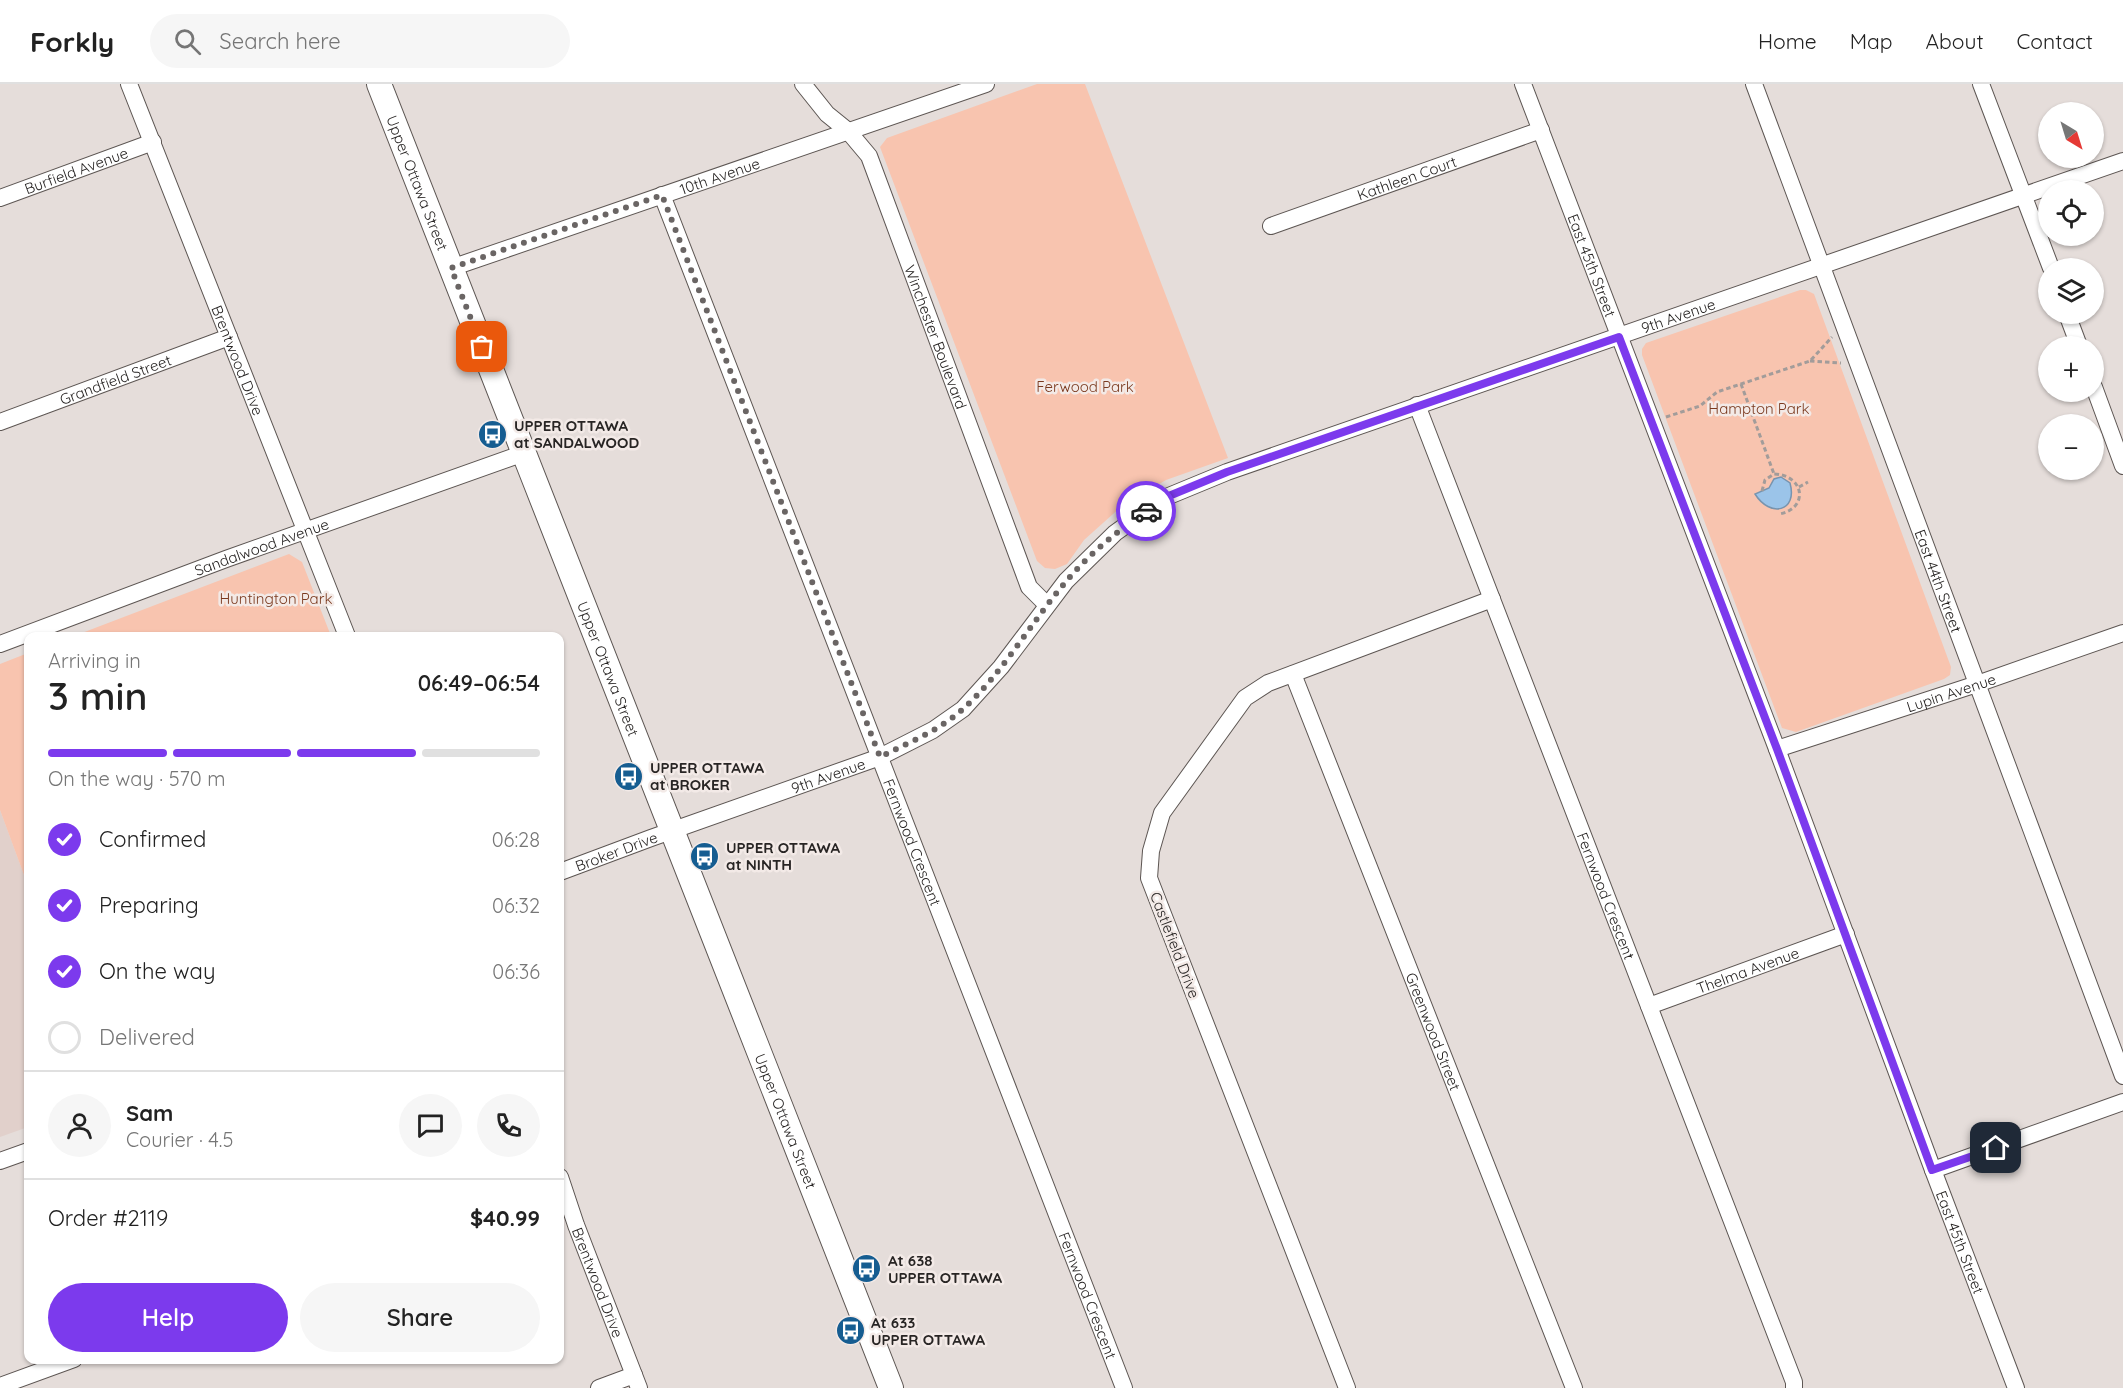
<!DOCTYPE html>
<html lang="en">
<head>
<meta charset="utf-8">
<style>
  :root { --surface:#fff; --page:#f6f6f6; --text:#222; --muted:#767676; --line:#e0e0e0; --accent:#7c3aed }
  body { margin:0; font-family:Quicksand,sans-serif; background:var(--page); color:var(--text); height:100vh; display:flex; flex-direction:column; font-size:22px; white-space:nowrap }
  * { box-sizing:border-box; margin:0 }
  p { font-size:20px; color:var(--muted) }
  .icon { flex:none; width:33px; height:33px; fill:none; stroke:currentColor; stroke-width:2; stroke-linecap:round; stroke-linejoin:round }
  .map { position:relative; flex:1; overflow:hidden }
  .panel { position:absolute; left:24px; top:548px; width:540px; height:732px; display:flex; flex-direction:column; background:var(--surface); border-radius:12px; box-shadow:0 2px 4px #0004 }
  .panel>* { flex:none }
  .needle { width:39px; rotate:142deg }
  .buttons { position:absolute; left:2038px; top:18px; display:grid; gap:12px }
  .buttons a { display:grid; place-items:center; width:66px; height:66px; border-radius:50%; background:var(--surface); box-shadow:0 2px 4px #0004; font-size:30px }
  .pin { position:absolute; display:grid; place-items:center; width:51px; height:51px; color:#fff; margin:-26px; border-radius:12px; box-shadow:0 3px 9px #0006 }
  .courier { position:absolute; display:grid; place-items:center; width:60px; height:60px; margin:-30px; border:4px solid #7c3aed; border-radius:50%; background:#fff; color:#222; box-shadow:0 2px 8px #0007 }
  .overview em { font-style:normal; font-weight:600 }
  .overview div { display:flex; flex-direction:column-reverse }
  .overview { display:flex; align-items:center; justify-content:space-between; height:102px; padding:0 24px }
  h1 { font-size:39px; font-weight:600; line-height:45px }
  .bar { display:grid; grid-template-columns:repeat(4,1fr); gap:9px 6px; align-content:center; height:72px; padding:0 24px }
  .bar i { height:8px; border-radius:4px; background:var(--line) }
  .bar .active { background:var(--accent) }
  .bar p { grid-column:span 4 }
  .line { display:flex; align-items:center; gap:15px; padding:0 24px; border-top:2px solid var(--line) }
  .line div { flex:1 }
  .round { display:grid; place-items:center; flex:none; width:63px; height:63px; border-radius:32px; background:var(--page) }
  ol { padding:0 24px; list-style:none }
  li { display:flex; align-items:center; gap:18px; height:66px }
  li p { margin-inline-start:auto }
  li .icon { padding:6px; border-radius:50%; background:var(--accent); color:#fff; stroke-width:4 }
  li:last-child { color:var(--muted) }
  li i { width:33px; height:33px; border:3px solid var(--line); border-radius:50% }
  .action { display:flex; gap:12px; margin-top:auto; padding:12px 24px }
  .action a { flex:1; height:69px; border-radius:36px; background:var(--accent); color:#fff; font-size:24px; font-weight:600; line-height:69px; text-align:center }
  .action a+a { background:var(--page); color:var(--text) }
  header { display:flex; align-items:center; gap:36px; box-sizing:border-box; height:84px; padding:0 30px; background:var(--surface); border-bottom:2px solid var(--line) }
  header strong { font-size:28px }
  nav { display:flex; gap:33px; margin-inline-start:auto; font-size:21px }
  .search { width:420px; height:54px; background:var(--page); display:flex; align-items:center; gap:15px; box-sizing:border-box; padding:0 21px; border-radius:33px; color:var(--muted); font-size:22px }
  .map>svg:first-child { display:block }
  .built { fill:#e1d0cb }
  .green { fill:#f8c4af }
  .water { fill:#9bc4e9; stroke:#7894ae; stroke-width:1.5 }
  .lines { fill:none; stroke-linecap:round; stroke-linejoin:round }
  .street-casing { stroke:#5d5653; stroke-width:18 }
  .secondary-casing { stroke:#5d5653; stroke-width:26 }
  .path { stroke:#a29c9a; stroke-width:3; stroke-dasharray:4.5 3; stroke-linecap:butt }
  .street { stroke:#fff; stroke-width:16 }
  .secondary { stroke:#fff; stroke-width:24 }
  .done { stroke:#6a6564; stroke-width:6; stroke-dasharray:0 10.8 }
  .route { stroke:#7c3aed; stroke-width:8 }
  .labels { text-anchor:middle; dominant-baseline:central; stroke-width:5; stroke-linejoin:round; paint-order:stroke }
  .street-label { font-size:15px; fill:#282524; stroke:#f3eae7 }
  .park-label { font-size:15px; fill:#7b3a1f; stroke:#f3eae7 }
  .poi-label { font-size:15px; font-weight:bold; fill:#282524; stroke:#f3eae7; text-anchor:start }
</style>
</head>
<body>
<header>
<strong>Forkly</strong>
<div class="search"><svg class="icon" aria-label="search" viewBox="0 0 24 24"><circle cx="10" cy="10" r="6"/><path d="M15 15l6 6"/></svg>Search here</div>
<nav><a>Home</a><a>Map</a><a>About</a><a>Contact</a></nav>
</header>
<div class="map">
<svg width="2123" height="1304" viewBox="0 0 2123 1304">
  <rect width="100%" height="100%" fill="#e5ddda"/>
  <path class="built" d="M0,726L28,802V1043L0,1053Z"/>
  <path class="green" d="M1037,0H1085L1228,374L1166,396L1122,422L1084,456L1067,480L1055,485L1045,484L1037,477L880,63L887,54Z
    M1800,206H1806L1814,210L1951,583L1950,591L1944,595L1796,648L1782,644L1642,271V265L1646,259Z
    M289,470L302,478L331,552H74Z
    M28,569V802L0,726V580Z"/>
  <path class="water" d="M1781,393L1790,399C1798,428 1770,434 1755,410L1769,404L1774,395Z"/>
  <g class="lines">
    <defs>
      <g id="street">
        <path id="s1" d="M129,0L347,552"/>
        <path id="s2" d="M803,0L827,30L848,47L869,72L1029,503L1047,521"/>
        <path id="s3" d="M1523,0L1777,665L1933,1086L2016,1304"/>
        <path id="s4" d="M1754,0L2123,992"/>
        <path d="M1981,0L2051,184"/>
        <path id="s5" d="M662,111L1124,1304"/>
        <path id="s6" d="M0,114L153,58"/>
        <path id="s7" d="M1271,142L1541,46"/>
        <path id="s8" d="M451,184L986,0"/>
        <path d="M2067,230L2079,262"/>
        <path d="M2094,303L2123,382"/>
        <path id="s9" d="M1417,321L1794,1298V1304"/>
        <path id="s10" d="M0,338L229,253"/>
        <path id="s11" d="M0,560L226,475L524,369"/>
        <path id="s12" d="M1293,590L1574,1304"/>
        <path id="s13" d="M1777,665L1977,600L2123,549"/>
        <path id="s14" d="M560,788L651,754L880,673L933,646L963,625L1001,583L1066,497L1115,449L1164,414L1227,388L2123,77"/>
        <path id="s15" d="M1649,922L1846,850"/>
        <path d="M0,1077L28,1067"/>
        <path d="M1933,1086L2123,1018"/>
        <path id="s16" d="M560,1093L576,1141L639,1304"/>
        <path d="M0,1302L74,1275"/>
        <path d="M599,1304L634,1291"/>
        <path d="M1347,1304L1149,794L1151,767L1162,729L1245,614L1268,599L1492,515"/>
      </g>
      <g id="secondary">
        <path id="s17" d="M379,0L891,1304"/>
      </g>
    </defs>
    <use href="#street" class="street-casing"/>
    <use href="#secondary" class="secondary-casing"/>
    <path class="path" d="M1810,277L1841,279
      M1741,300L1774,390
      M1666,333L1700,322L1717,308L1810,277L1832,253
      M1799,403L1808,398
      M1762,407L1765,396L1774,390C1805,391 1809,425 1779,430"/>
    <use href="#street" class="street"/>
    <use href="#secondary" class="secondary"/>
  </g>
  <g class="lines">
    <path class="done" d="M482,263L451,184L662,111L880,673C908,659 940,646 963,625C1001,591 1031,539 1064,500C1087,472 1116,448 1146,427"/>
    <path class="route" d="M1146,427L1164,414L1227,388L1619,253L1777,665L1932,1086L1996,1064"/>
  </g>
  <defs>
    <symbol id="bus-disc" viewBox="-11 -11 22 22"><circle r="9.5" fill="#165d91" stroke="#f3eae7"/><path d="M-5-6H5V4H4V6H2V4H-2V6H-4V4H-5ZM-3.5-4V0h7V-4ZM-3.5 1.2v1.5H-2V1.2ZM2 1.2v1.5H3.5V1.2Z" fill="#fff"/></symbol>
  </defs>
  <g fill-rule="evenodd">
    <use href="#bus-disc" x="476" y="334" width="33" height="33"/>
    <use href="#bus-disc" x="612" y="676" width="33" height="33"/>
    <use href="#bus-disc" x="688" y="756" width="33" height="33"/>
    <use href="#bus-disc" x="850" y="1168" width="33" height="33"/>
    <use href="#bus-disc" x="834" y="1230" width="33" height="33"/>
  </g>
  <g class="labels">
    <g class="street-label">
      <text stroke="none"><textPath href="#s6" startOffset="81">Burfield Avenue</textPath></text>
      <text stroke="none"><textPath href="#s8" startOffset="284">10th Avenue</textPath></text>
      <text stroke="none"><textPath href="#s7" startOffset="144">Kathleen Court</textPath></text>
      <text stroke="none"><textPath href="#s17" startOffset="106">Upper Ottawa Street</textPath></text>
      <text stroke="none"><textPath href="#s3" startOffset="194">East 45th Street</textPath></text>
      <text stroke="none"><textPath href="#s14" startOffset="1275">9th Avenue</textPath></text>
      <text stroke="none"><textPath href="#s2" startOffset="291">Winchester Boulevard</textPath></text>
      <text stroke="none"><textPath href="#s1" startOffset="297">Brentwood Drive</textPath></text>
      <text stroke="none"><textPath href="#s10" startOffset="123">Grandfield Street</textPath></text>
      <text stroke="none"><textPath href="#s11" startOffset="279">Sandalwood Avenue</textPath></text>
      <text stroke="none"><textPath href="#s4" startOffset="530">East 44th Street</textPath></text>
      <text stroke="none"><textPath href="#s17" startOffset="628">Upper Ottawa Street</textPath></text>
      <text stroke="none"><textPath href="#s13" startOffset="183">Lupin Avenue</textPath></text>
      <text stroke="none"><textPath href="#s14" startOffset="285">9th Avenue</textPath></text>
      <text stroke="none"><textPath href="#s5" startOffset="694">Fernwood Crescent</textPath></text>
      <text stroke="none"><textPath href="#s14" startOffset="60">Broker Drive</textPath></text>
      <text stroke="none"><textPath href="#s9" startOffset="526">Fernwood Crescent</textPath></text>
      <text transform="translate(1175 861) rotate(69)">Castlefield Drive</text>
      <text stroke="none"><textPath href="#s15" startOffset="105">Thelma Avenue</textPath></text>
      <text stroke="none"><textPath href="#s12" startOffset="384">Greenwood Street</textPath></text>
      <text stroke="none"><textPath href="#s17" startOffset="1114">Upper Ottawa Street</textPath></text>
      <text stroke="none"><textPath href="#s3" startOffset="1238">East 45th Street</textPath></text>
      <text stroke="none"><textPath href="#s16" startOffset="112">Brentwood Drive</textPath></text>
      <text stroke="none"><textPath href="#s5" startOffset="1180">Fernwood Crescent</textPath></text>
    </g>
    <g class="park-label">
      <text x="1085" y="302">Ferwood Park</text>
      <text x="1759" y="324">Hampton Park</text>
      <text x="276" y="514">Huntington Park</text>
    </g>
    <g class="poi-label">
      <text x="514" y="341">UPPER OTTAWA<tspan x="514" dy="17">at SANDALWOOD</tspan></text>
      <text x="650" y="683">UPPER OTTAWA<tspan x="650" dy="17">at BROKER</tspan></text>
      <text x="726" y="763">UPPER OTTAWA<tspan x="726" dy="17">at NINTH</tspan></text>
      <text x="888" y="1176">At 638<tspan x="888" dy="17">UPPER OTTAWA</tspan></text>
      <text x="871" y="1238">At 633<tspan x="871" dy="17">UPPER OTTAWA</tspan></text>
    </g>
  </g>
</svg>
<div class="buttons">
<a><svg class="needle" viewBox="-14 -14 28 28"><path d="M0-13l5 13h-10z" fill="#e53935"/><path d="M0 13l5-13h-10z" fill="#767676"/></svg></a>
<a><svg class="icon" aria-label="locate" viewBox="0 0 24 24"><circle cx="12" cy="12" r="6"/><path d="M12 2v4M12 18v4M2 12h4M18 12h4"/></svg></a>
<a><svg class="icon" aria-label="layers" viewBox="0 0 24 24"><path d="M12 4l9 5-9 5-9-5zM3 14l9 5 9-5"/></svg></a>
<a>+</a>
<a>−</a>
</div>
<div class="pin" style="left:482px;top:263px;background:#ea580c"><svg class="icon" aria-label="bag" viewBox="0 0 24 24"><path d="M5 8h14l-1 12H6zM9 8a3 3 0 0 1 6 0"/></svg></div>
<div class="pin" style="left:1996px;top:1064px;background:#1f2937"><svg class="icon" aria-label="home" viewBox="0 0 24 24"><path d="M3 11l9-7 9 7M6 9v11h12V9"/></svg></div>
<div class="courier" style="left:1146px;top:427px"><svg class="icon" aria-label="car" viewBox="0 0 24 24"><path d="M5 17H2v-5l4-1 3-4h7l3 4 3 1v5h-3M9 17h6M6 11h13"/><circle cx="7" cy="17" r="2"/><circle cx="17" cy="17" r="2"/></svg></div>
<section class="panel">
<div class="overview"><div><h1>3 min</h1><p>Arriving in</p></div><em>06:49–06:54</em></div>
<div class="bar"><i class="active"></i><i class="active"></i><i class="active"></i><i></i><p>On the way · 570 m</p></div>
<ol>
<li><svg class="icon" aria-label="check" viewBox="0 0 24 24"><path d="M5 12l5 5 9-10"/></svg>Confirmed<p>06:28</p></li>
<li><svg class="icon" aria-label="check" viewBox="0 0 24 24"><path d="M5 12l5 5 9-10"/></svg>Preparing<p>06:32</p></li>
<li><svg class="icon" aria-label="check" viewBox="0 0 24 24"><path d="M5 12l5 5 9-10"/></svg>On the way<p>06:36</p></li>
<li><i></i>Delivered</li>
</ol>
<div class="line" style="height:108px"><a class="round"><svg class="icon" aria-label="person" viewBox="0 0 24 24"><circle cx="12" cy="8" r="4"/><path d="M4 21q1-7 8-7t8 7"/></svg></a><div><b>Sam</b><p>Courier · 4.5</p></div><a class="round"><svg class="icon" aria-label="chat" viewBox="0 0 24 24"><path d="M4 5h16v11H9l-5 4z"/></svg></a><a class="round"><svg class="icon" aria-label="phone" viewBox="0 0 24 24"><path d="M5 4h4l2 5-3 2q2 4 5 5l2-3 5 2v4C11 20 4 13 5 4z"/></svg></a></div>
<div class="line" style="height:78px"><div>Order #2119</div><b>$40.99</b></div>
<div class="action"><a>Help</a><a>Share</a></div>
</section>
</div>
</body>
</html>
